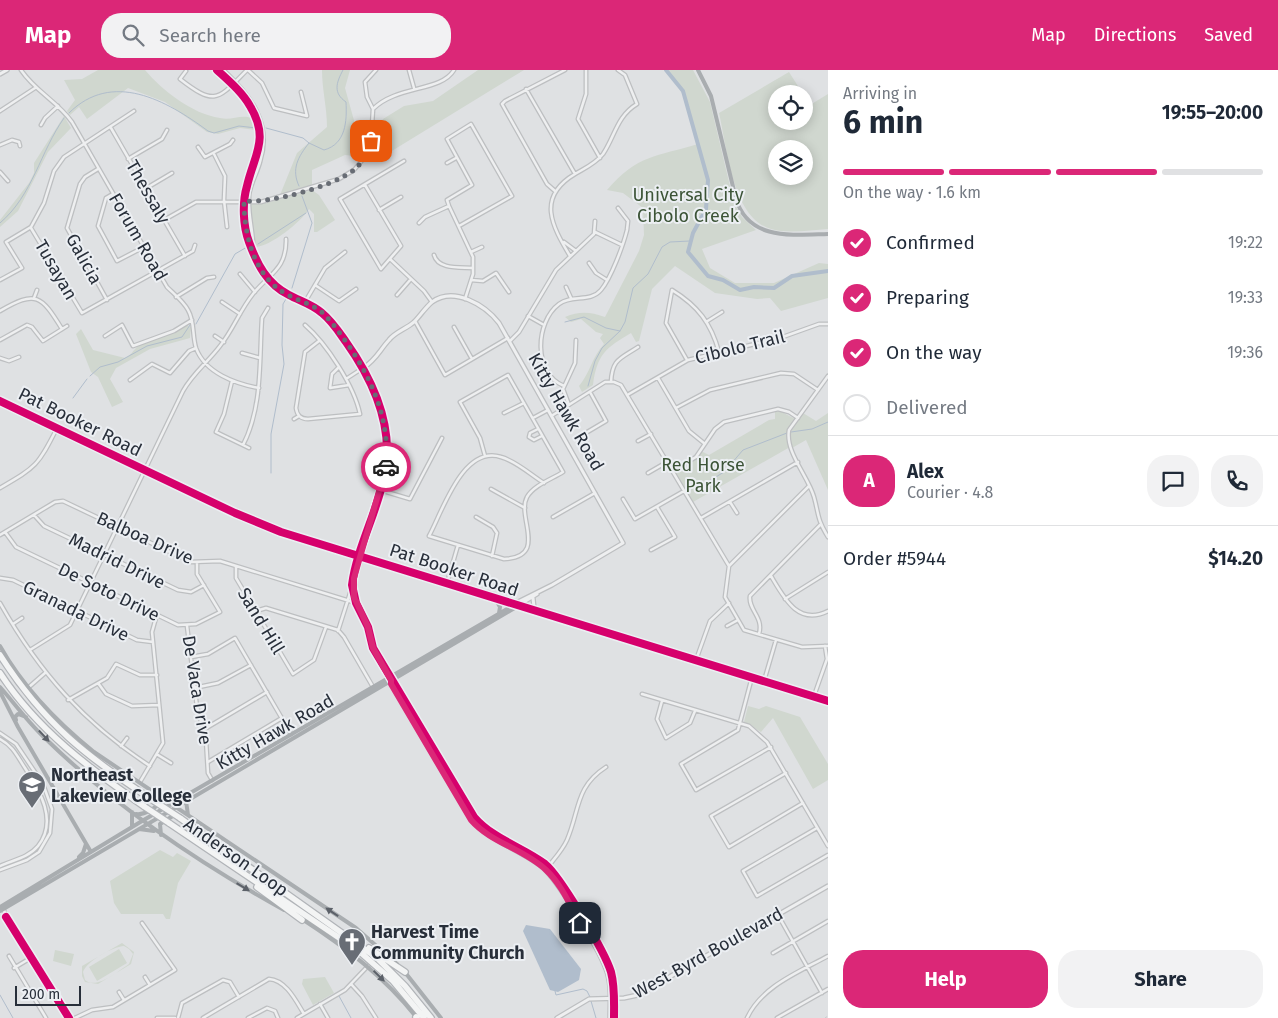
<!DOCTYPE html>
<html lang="en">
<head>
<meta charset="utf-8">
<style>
  :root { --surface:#fff; --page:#f2f2f3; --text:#1f2937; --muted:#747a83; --line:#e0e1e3; --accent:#db2777 }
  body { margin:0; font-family:"Fira Sans",sans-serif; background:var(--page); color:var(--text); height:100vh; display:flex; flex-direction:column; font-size:19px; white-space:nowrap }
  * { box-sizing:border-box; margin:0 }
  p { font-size:16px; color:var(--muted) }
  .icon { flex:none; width:28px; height:28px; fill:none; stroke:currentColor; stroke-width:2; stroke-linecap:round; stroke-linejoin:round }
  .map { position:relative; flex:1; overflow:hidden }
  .side { display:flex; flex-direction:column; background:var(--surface); width:450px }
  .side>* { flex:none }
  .controls { position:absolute; left:768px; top:15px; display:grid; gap:10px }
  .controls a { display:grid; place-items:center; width:45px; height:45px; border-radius:50%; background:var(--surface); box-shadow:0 2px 12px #0003; font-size:25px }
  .scale { position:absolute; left:15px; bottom:12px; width:66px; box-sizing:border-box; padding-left:5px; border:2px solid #282f3a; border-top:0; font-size:14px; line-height:18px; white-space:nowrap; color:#282f3a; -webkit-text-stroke:4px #eceff3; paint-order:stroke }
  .pin { position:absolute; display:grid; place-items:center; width:42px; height:42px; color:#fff; margin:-21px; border-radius:10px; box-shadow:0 2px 8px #0006 }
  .courier { position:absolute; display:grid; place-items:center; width:50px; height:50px; margin:-25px; border:4px solid #db2777; border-radius:50%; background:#fff; color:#222; box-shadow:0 1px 6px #0007 }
  .head em { font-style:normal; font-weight:700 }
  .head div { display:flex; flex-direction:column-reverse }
  .head { display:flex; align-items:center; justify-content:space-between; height:85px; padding:0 15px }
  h1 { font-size:32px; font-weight:700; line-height:38px }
  .bar { display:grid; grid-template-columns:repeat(4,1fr); gap:8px 5px; align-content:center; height:60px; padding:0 15px }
  .bar i { height:6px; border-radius:4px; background:var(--line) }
  .bar .selected { background:var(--accent) }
  .bar p { grid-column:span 4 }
  .line { display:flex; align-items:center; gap:12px; padding:0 15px; border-top:1px solid var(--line) }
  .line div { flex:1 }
  .round { display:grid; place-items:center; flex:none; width:52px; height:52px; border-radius:20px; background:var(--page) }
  ol { padding:0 15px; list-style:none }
  li { display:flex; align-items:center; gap:15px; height:55px }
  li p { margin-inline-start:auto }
  li .icon { padding:5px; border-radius:50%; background:var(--accent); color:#fff; stroke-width:4 }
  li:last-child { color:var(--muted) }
  li i { width:28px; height:28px; border:2px solid var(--line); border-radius:50% }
  .button { display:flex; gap:10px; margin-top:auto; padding:10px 15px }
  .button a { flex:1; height:58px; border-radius:20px; background:var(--accent); color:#fff; font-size:20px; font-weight:700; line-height:58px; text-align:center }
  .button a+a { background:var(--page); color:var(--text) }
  header { display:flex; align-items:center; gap:30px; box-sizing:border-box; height:70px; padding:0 25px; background:var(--accent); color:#fff }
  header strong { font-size:24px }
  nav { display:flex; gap:28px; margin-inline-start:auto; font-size:18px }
  .search { width:350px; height:45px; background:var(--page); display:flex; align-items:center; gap:12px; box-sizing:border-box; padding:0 18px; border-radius:20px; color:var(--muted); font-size:19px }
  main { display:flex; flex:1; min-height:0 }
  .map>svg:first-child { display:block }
  .green { fill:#d0d7cf; fill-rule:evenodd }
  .water { fill:#b0bdcc }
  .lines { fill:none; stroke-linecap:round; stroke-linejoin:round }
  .stream { stroke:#b0bdcc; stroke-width:1 }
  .river { stroke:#b0bdcc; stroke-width:4 }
  .minor-casing { stroke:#bdbfc1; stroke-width:5 }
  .tertiary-casing { stroke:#bdbfc1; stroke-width:5.5 }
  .motorway-casing { stroke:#b1b4b8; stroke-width:8 }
  .minor { stroke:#eeeff0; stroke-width:2.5 }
  .tertiary { stroke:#eeeff0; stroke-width:3 }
  .secondary { stroke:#a9adb0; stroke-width:4 }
  .motorway { stroke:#f3f4f4; stroke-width:5.5 }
  .rail { stroke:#c7c9cb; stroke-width:1; stroke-dasharray:2.5 5; stroke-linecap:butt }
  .motorway-bridge-casing { stroke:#b1b4b8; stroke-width:8; stroke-linecap:butt }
  .motorway-bridge { stroke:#f3f4f4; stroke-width:5.5 }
  .cycleway-casing { stroke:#eceff3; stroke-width:11 }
  .cycleway { stroke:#d6006c; stroke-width:8 }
  .oneway { fill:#5c6169 }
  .done { stroke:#686d75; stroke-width:5; stroke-dasharray:0 9 }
  .route { stroke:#db2777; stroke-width:6 }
  .labels { text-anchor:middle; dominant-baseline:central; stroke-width:4; stroke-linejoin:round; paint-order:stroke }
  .street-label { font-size:18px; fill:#282f3a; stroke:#eceff3 }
  .park-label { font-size:18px; fill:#3c5437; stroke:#eceff3 }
  .poi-label { font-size:18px; font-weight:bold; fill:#282f3a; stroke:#eceff3; text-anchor:start }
</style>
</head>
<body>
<header>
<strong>Map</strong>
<div class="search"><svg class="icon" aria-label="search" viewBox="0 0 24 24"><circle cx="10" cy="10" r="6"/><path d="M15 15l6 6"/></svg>Search here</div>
<nav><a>Map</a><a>Directions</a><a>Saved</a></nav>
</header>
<main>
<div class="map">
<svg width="828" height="948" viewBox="0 0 828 948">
  <rect width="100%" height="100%" fill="#dfe1e3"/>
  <path class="green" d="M98,0H145C162,20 192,44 220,48C233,51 241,43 254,49L256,60L240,58L218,64L207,62L165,32L128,18L87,49L79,37L70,45L67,41L75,30L64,10L82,9Z
    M322,0H350L345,18L355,54C368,61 367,66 365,80L355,86L345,85L312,100V116L280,125L297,83L327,57C327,37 322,20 322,0Z
    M478,0H524L382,87L372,80L375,62L383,49L404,36L433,31Z
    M668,0H693L710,32L734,133L742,147L756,160L702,179L710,198L735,213H774L819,193L828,194V228L781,241L770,228L757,229L715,223L675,196L652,219L639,271L636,272L631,263C606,278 597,284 593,315L582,322L579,316C590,303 592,287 604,274L600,268L603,264L596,262L581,249L571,252L565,247C580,241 590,242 605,247L639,181L644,165L643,138L623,123L607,120C638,84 656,87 698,74C692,46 685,23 668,0Z
    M789,2L803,24H776V51H804V25L810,35L828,24V159C810,160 789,164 771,159C732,148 727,77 719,43ZM776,79H804V106H776Z
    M64,46L71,58L48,82L18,141L0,157V150L29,113L34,103V93Z
    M312,120L319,125L335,150L317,162H314V144L309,139C301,152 271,176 256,177L250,134L266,133Z
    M187,255L191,257L190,268L150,279L116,298L110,309L123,332L112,337L98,307L91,302L76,264L81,259L93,280L125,288C131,285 132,282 136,278C142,272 174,264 187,255Z
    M780,341L795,349L787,364L790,377L693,432L679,408L677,409L675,401L696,388L701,381L709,385L769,350L775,349V342Z
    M803,343L816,351L828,343V420L806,370L792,378C787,363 794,355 803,343Z
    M748,636L759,639L766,636L800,647L828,694V710L813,719L773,648L761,662L744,652Z
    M160,780L173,787L177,783L191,791L178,813L170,849H166L163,844H121L114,833L110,811Z
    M122,873L134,882L131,894L98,914L85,912L82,906V896ZM124,876L129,879L133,884L129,894C118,901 97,920 85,910L83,902C87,891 112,877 124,876Z
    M119,879L127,893L97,911L89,897Z
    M55,880L74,884L71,896L53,891Z
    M325,907L334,923L313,935L302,914L303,909Z"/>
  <path class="water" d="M526,855L550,859L581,899L579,910L558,922L550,920L523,861Z"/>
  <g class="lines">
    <path class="stream" d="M69,43C112,0 166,30 208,61L214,63L239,56L256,58
      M266,58L303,68L309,73
      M299,116C291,99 298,87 309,73L324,80C346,74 347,51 346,32C333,23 336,13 343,0
      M0,153C33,125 40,82 64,48
      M258,174L306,143
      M292,218L312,153L302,126
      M565,252L584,247L606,258L620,261
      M196,254L235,184L247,177
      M90,306L100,297L118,292L147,276L182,267L190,255
      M588,316L595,291L602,278L620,261L625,252L633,218L648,204L662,177L670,172L690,171
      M73,328L87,309
      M791,362L812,359L828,352
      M271,403V364L284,294L282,275L283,234L286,229
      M706,413L724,402L743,380L787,363
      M701,415L703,414
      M555,921L556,925L583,919L587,921L590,927
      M0,925L13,948
      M339,926L351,948
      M591,931L596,948"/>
    <path class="river" d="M666,0L683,21L708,110L706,139L693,163L688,182L708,206L723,210L740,220L754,217L774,218L792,206L828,201"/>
    <defs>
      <path id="minor" d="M21,0C35,21 57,31 72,52L167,217C174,224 183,231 188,240C195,252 192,265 196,278C205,303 236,314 259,318
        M248,0L262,13L274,38L307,46L301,22
        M409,0L414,18
        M586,0V24L578,49L600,88
        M186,1L180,9C216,37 218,29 247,0
        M526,19L575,104
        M373,39L367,27L365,12L376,0
        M0,41L35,18
        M41,55L45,48L58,36
        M111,58L185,186
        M0,75L12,70L19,72L20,76
        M198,77L205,87L230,74L233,70
        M214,84L225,106L224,130L227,157
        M128,89L162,69L167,60
        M447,93L456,88
        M98,99L85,107L80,114L67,158L107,230
        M0,102L8,111
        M365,115L401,176L381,199L340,129L404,91
        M145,119L172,103
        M555,121L547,114L502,34L505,31L565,0
        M113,124L106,128L98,156L117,191L144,177
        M379,140L401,127
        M164,150L196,132H261L339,109L354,100L365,87L371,71L373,39C397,15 441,22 454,0
        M419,153L425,147L449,136
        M459,156L512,126L471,54L447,69L472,115L447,130L449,136L473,187V204L465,229
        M31,158L82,243L193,181L195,175
        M595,162L622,175
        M564,172L576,181
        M471,182L482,177
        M434,185C438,200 461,197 473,198
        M570,186C552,156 536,127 575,104C585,98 595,94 603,84C615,66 617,46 637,34L625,5L618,0
        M390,189L424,221L432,232
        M589,193L596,203L607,210
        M240,204L255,222
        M0,210L22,198L6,172L31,157L44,133L54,101L64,87L134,41
        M471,210L483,211L496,203L509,222
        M315,215L339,231L356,219
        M566,217L571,228
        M397,225L411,209
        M176,227L207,208L214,207
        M34,228L37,220
        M222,232L240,244
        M305,232L325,198L345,182
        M0,241C36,220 41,225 62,259
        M528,246L544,255
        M415,251L445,305L508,268
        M706,252L722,242
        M305,255C327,274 354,316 360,344L308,349C300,349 297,345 296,338L305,282L319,271
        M454,257L472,289
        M105,266L122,255L133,276L174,261L192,250
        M215,266L224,272
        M0,270L27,255L32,257L43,271L67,256
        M510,271L519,262L556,200L594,164L595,151
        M242,283L260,288
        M0,288L9,291L19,287
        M687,290L666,253L672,220C698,236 711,253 719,282
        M338,298L332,304L330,318L349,315
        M828,306L789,360C785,382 808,406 814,427C819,445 817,449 828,467
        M658,308L689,361L705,374
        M346,309L363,298
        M130,310L152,294L170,303L189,281L196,278
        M232,311L224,344L216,362L249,378
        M611,312C612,289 620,289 638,277
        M564,316C533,304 535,252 559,234C572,224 590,233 601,220C611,208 623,176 627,160L628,151L618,138
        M629,324L688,290L780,268L819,254H828
        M569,335L563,319L575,293L576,270
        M676,338L710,320L781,303L794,304L818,320
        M504,343L524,333
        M553,345L605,312H614L621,315L729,496L725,527L744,560L802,577L828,576
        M533,348L548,340
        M294,349L299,346
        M538,359L530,363L529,367L534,370L542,366
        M584,364L606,351L590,322
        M638,371L651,364
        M243,375C263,336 259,291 262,248L268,238
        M485,386L480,368L460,332L508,305L563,402C552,409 534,415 527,427C516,447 549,487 504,489L429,466C443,440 463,375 501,387C516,391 531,405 544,413
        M672,401L696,387L715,359L724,352L778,339L789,342L798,348
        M648,403L667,392
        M0,418C36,397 38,396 57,358
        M491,419L525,438
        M380,420L410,429L442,368
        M623,429L635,449L684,421
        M730,432L737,443
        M34,445L44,456L178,520L191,522L204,515
        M476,447L493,457L497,463L492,486
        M553,447L595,423
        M701,448L798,392
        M5,462L16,477L178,555L196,554L220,542L197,504V493
        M0,465L55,432L63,431L191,492L220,491L356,533
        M651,480L675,467L657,437
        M236,496V508L293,604L314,590L326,557
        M729,496L809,416
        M771,506C784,528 798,556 828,541
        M0,508L13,510L137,570L153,572
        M447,513L458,475
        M785,529L828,502
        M0,533C39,602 84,653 150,696
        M256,541L266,538L338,560L344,567L373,617
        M13,554L22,548
        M187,556L197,637L206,670L208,703L212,710
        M727,556L738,550
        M338,561L352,517
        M759,564C764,547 748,540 750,526L820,455
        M30,580L70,555L183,321C193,303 208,292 220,276C233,260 240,240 253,224C269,204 287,199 286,169
        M191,587L208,584L235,568L291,664
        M696,590L710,551L729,533
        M752,607L738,660L681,694L696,720L771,677
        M764,611L776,570
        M98,613L106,624L132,636L159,635
        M29,617L45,603
        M194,618L218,613L251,595
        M642,624L749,656L767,672L828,776
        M814,626L827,589L825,576
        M68,630L107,608L116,594L140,605H157
        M662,631L657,649L666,668L690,653L695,641
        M203,660L267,622
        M0,663L16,674L43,714L52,739L50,763L39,782L27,790L0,800
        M0,669C13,676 17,686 25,698C40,721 58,751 38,776C28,788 13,790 0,796
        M121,676L127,668
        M158,685L171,693
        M208,692L282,648
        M786,703L711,746L729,777L803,733
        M140,712L163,673L152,562L157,544
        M817,758L743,801L757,826L828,785
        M547,798C554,789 562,781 567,770C580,740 575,717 606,697
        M778,845L822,923
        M773,883L828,851
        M9,886L46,948
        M14,898L29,889H32
        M145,907L150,915
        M351,914L362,926L376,948
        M119,922L124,930
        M320,934L328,948
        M75,948L92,940L113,937L175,900L142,853
        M157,948H175
        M178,948L182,933L223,910L230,912L239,927
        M203,948L269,909C286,910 296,931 304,944
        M248,948L267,938L275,941L278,948
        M297,948L345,920L368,896
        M747,948C762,916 799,902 828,886
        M777,948L828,919"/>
      <path id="tertiary" d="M217,0C229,11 242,22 250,36C270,69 254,85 247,116C242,133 243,156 249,172C257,194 267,214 289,225C300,231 312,234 322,243C332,251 339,262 346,272C373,310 394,355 385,403C378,441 357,477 352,515L356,533L368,557L373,578L474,747C493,769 522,777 545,794C560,806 605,882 611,902C615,917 614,933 614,948
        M223,0C250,25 272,53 260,91C257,103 251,112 249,124C247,143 253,160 253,178
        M0,4L7,0
        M363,298C376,290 379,281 389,270C395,262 406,259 414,252C420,246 425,238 432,232C454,216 485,235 499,253L623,473L552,515L514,534
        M533,528L534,537L538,542
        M519,535L537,524
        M391,611L471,749C490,771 518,779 541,796C557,808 598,878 606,899C612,914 610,932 610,948
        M3,838L6,847L69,948
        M557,948L589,929L624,928L638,925L828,816"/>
      <path id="motorway" d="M0,585C44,654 87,687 154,731
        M0,603C37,660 90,699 145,737
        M180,748L377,888L405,916L431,948
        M169,753L360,882L393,911L424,948
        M257,817L302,850
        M369,878L405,902
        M416,947L417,948"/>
    </defs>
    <use href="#minor" class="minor-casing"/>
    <use href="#tertiary" class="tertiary-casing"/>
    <use href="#motorway" class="motorway-casing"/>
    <use href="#minor" class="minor"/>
    <use href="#tertiary" class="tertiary"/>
    <path class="secondary" d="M698,0L711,26L736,129C749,171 793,165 828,164
      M0,331L235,443L281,462L828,631
      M496,530L500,537L499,543
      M0,576C23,617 58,653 94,682L356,858L397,894
      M0,617C16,635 30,655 48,671C118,739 199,793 284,840
      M0,622L18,657L91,782
      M16,650L15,647L18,644L26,647
      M164,728L179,730
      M186,731L188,745
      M132,742V757
      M136,744C144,745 157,739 160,730L158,726
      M139,759L154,761
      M161,765L160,754L176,744
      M79,787L83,783L86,774
      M0,837L142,751L514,535
      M0,841L518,536
      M302,849C345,877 385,907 417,948
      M404,901L441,948"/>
    <use href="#motorway" class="motorway"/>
    <path class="rail" d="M825,948L828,946"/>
    <defs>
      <path id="motorway-bridge" d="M154,731L180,748
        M145,737L169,753"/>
    </defs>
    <use href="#motorway-bridge" class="motorway-bridge-casing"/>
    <use href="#motorway-bridge" class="motorway-bridge"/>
    <defs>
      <path id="cycleway" d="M217,0C229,11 242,22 250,36C270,69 254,85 247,116C242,133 243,156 249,172C257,194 267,214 289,225C300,231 312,234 322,243C332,251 339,262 346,272C373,310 394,355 385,403C378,441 357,477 352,515L356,533L368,557L373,578L474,747C493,769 522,777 545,794C560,806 605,882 611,902C615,917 614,933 614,948
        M0,331L235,443L281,462L828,631
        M6,847L69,948"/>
    </defs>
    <use href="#cycleway" class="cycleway-casing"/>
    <use href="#cycleway" class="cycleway"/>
  </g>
  <defs><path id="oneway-solid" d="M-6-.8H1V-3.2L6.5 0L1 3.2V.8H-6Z" transform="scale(1.25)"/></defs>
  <g class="oneway">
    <use href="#oneway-solid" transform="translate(44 666) rotate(47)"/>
    <use href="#oneway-solid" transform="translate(243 817) rotate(31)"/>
    <use href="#oneway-solid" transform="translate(332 842) rotate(-146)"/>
    <use href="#oneway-solid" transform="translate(379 906) rotate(44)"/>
  </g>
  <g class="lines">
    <path class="done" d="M371,71C368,82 363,92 354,100C332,117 271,133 244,131C244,165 254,206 286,224C299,231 312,234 323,243C333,253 341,265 349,276C374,313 390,352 386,397"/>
    <path class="route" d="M386,397L354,508V527L368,557L373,578L391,610V614L471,750C491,773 524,779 546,800C561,814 570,835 580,853"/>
  </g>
  <defs>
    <symbol id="university-pin" viewBox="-11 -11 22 30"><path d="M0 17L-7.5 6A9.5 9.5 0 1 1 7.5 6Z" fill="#686d75" stroke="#eceff3"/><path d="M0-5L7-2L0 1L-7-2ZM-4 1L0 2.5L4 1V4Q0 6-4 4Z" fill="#fff"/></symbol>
    <symbol id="church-pin" viewBox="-11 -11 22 30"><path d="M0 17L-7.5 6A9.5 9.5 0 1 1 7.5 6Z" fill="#686d75" stroke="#eceff3"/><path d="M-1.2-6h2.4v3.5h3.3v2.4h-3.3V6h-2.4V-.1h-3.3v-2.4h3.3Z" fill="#fff"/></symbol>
  </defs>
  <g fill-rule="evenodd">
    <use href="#university-pin" x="16" y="699" width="32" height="43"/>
    <use href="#church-pin" x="336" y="856" width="32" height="43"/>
  </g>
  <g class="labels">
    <g class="street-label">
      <text transform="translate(148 122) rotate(60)">Thessaly</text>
      <text transform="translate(138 167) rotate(60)">Forum Road</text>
      <text transform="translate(84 189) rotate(61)">Galicia</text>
      <text transform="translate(56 200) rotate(60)">Tusayan</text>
      <text transform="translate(740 277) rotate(-14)">Cibolo Trail</text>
      <text transform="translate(566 342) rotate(60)">Kitty Hawk Road</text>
      <text transform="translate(80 352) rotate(26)">Pat Booker Road</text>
      <text transform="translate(145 468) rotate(24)">Balboa Drive</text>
      <text transform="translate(117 491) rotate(26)">Madrid Drive</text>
      <text transform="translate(454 500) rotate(18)">Pat Booker Road</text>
      <text transform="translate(109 522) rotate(26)">De Soto Drive</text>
      <text transform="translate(76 541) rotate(26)">Granada Drive</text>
      <text transform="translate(261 551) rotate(59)">Sand Hill</text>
      <text transform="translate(197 620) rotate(81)">De Vaca Drive</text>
      <text transform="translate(275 662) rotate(-30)">Kitty Hawk Road</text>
      <text transform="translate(236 787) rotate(35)">Anderson Loop</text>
      <text transform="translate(708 883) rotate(-29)">West Byrd Boulevard</text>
    </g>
    <g class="park-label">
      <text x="688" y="125">Universal City<tspan x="688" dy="21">Cibolo Creek</tspan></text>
      <text x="703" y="395">Red Horse<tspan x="703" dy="21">Park</tspan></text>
    </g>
    <g class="poi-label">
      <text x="51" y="705">Northeast<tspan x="51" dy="21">Lakeview College</tspan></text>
      <text x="371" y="862">Harvest Time<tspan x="371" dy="21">Community Church</tspan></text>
    </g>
  </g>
</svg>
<div class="controls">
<a><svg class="icon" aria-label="locate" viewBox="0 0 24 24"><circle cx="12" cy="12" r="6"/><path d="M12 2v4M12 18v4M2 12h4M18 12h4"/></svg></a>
<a><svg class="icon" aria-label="layers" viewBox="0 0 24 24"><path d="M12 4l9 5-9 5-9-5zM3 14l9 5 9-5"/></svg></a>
</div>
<div class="scale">200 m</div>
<div class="pin" style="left:371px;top:71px;background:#ea580c"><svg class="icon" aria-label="bag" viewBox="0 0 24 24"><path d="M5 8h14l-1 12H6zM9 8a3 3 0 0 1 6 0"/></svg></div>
<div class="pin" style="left:580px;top:853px;background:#1f2937"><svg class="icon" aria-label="home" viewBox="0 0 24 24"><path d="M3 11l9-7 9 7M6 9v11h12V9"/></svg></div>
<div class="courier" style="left:386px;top:397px"><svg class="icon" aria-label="car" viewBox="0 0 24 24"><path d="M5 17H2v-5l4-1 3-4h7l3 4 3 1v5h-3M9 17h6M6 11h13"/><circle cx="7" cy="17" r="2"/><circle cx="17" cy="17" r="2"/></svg></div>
</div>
<section class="side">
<div class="head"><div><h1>6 min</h1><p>Arriving in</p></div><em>19:55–20:00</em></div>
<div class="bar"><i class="selected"></i><i class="selected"></i><i class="selected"></i><i></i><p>On the way · 1.6 km</p></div>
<ol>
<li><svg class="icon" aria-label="check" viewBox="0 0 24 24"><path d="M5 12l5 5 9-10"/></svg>Confirmed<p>19:22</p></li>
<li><svg class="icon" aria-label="check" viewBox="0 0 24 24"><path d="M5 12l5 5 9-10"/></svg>Preparing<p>19:33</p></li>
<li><svg class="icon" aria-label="check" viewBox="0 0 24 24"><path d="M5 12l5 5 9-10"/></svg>On the way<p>19:36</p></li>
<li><i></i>Delivered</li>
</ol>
<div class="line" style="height:90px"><b class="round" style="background:var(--accent);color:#fff">A</b><div><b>Alex</b><p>Courier · 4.8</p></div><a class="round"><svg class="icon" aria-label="chat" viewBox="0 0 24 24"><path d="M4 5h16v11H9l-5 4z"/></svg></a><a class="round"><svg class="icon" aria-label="phone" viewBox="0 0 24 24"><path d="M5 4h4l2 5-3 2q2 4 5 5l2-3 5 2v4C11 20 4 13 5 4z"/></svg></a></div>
<div class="line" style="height:65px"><div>Order #5944</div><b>$14.20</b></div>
<div class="button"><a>Help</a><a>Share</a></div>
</section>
</main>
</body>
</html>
